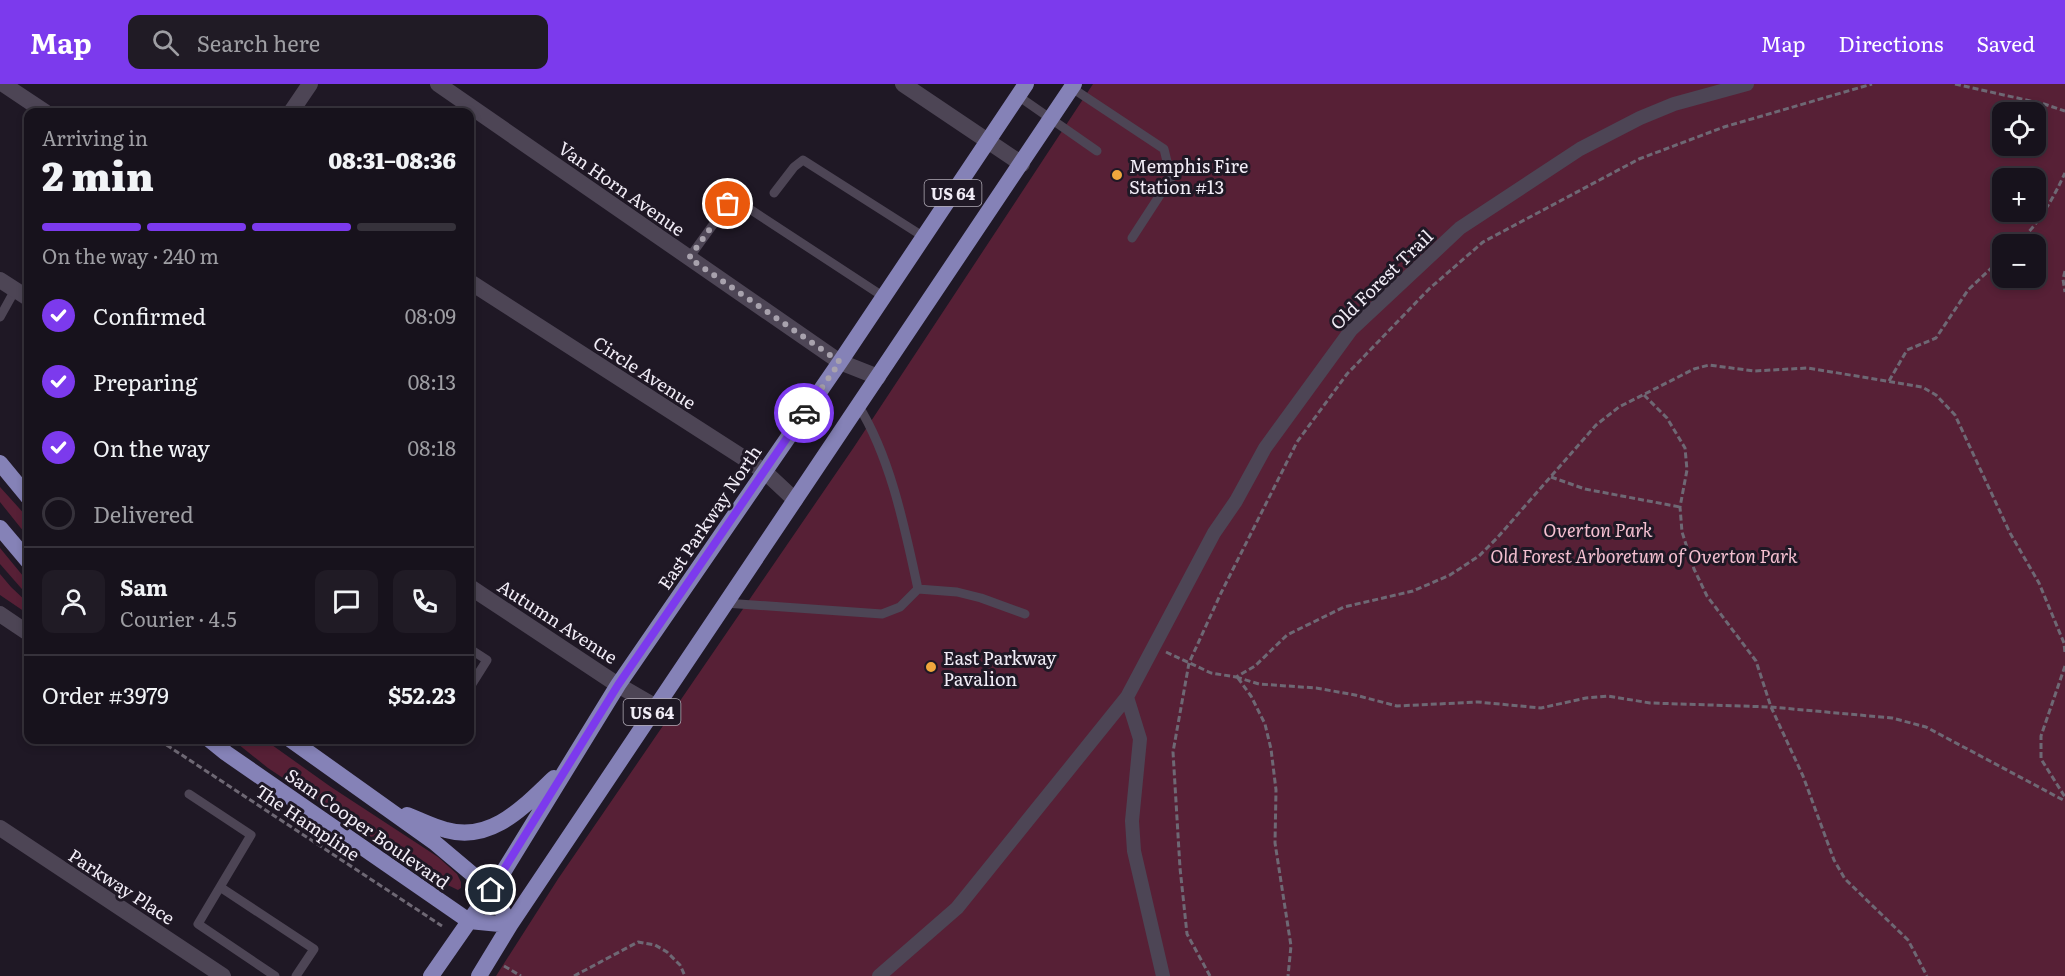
<!DOCTYPE html>
<html lang="en">
<head>
<meta charset="utf-8">
<style>
  :root { --surface:#17121c; --page:#201b25; --text:#f1f3f6; --muted:#9e9ea3; --line:#36323b; --accent:#7c3aed }
  body { margin:0; font-family:Literata,serif; background:var(--page); color:var(--text); height:100vh; display:flex; flex-direction:column; font-size:22px; white-space:nowrap }
  * { box-sizing:border-box; margin:0 }
  p { font-size:20px; color:var(--muted) }
  .icon { flex:none; width:33px; height:33px; fill:none; stroke:currentColor; stroke-width:2; stroke-linecap:round; stroke-linejoin:round }
  .map { position:relative; flex:1; overflow:hidden }
  .details { position:absolute; left:24px; top:24px; width:450px; height:636px; display:flex; flex-direction:column; background:var(--surface); border-radius:12px; box-shadow:0 3px 9px #0003,0 0 0 2px var(--line) }
  .details>* { flex:none }
  .fabs { position:absolute; left:1992px; top:18px; display:grid; gap:12px }
  .fabs a { display:grid; place-items:center; width:54px; height:54px; border-radius:12px; background:var(--surface); box-shadow:0 3px 9px #0003,0 0 0 2px var(--line); font-size:30px }
  .pin { position:absolute; display:grid; place-items:center; width:51px; height:51px; color:#fff; margin:-26px; border:3px solid #fff; border-radius:50%; box-shadow:0 2px 6px #0007 }
  .courier { position:absolute; display:grid; place-items:center; width:60px; height:60px; margin:-30px; border:4px solid #7c3aed; border-radius:50%; background:#fff; color:#222; box-shadow:0 2px 8px #0007 }
  .headline em { font-style:normal; font-weight:800 }
  .headline div { display:flex; flex-direction:column-reverse }
  .headline { display:flex; align-items:center; justify-content:space-between; height:102px; padding:0 18px }
  h1 { font-size:39px; font-weight:800; line-height:45px }
  .bar { display:grid; grid-template-columns:repeat(4,1fr); gap:9px 6px; align-content:center; height:72px; padding:0 18px }
  .bar i { height:8px; border-radius:4px; background:var(--line) }
  .bar .on { background:var(--accent) }
  .bar p { grid-column:span 4 }
  .line { display:flex; align-items:center; gap:15px; padding:0 18px; border-top:2px solid var(--line) }
  .line div { flex:1 }
  .round { display:grid; place-items:center; flex:none; width:63px; height:63px; border-radius:12px; background:var(--page) }
  ol { padding:0 18px; list-style:none }
  li { display:flex; align-items:center; gap:18px; height:66px }
  li p { margin-inline-start:auto }
  li .icon { padding:6px; border-radius:50%; background:var(--accent); color:#fff; stroke-width:4 }
  li:last-child { color:var(--muted) }
  li i { width:33px; height:33px; border:3px solid var(--line); border-radius:50% }
  header { display:flex; align-items:center; gap:36px; box-sizing:border-box; height:84px; padding:0 30px; background:var(--accent); color:#fff }
  header strong { font-size:28px }
  nav { display:flex; gap:33px; margin-inline-start:auto; font-size:21px }
  .search { width:420px; height:54px; background:var(--page); display:flex; align-items:center; gap:15px; box-sizing:border-box; padding:0 21px; border-radius:12px; color:var(--muted); font-size:22px }
  .map>svg:first-child { display:block }
  .green { fill:#572036; fill-rule:evenodd }
  .lines { fill:none; stroke-linecap:round; stroke-linejoin:round }
  .path { stroke:#6e6874; stroke-width:3; stroke-dasharray:6 3; stroke-linecap:butt }
  .service { stroke:#4d4555; stroke-width:9 }
  .pedestrian { stroke:#4d4555; stroke-width:14 }
  .minor { stroke:#4d4555; stroke-width:16 }
  .primary { stroke:#8582b7; stroke-width:16 }
  .done { stroke:#a8a2ad; stroke-width:6; stroke-dasharray:0 10.8 }
  .route { stroke:#7c3aed; stroke-width:8 }
  .poi-dot { fill:#efa73d; stroke:#1f1825; stroke-width:2 }
  .labels { text-anchor:middle; dominant-baseline:central; stroke-width:6; stroke-linejoin:round; paint-order:stroke }
  .shield { fill:#1f1825; stroke:#b2acb7; stroke-width:1.5 }
  .shield-label { font-size:16px; font-weight:bold; fill:#f1ecf6 }
  .poi-label { font-size:18px; fill:#f1ecf6; stroke:#1f1825; text-anchor:start }
  .street-label { font-size:18px; fill:#f1ecf6; stroke:#1f1825 }
  .park-label { font-size:18px; font-style:italic; fill:#f5c0d1; stroke:#1f1825 }
</style>
</head>
<body>
<header>
<strong>Map</strong>
<div class="search"><svg class="icon" aria-label="search" viewBox="0 0 24 24"><circle cx="10" cy="10" r="6"/><path d="M15 15l6 6"/></svg>Search here</div>
<nav><a>Map</a><a>Directions</a><a>Saved</a></nav>
</header>
<div class="map">
<svg width="2065" height="892" viewBox="0 0 2065 892">
  <rect width="100%" height="100%" fill="#1f1825"/>
  <path class="green" d="M1093,0H2065V892H496L558,795L854,363ZM2002,28H2036V62H2002ZM2002,94H2036V128H2002ZM2002,160H2036V194H2002Z
    M0,403L28,434V453L0,418Z
    M0,464L28,498V512L0,480Z
    M0,490L11,503L28,519V530L0,511Z
    M233,656H265L331,703L438,773L457,790L461,798V804L458,806L431,793L268,684Z"/>
  <g class="lines">
    <path class="path" d="M1955,0L2044,20L2065,27
      M2017,160C2038,141 2053,115 2065,89
      M2065,187L2063,195L2065,208
      M1889,297L1907,266L1936,254L1968,206L2002,174
      M1644,311L1667,334L1685,364L1687,386L1680,423L1682,448L1694,485L1707,512L1756,577L1771,623L1803,692L1834,776L1845,795L1908,856L1927,892
      M1551,393L1585,405L1680,423
      M1166,568L1211,589L1236,593L1255,582L1287,551L1344,523L1413,507L1450,491L1479,472L1497,454L1596,341L1619,323L1694,285L1709,281L1754,287L1808,284L1922,303L1936,311L1955,331L2010,449L2039,499L2064,559L2065,569
      M2065,582L2041,652V675L2065,713
      M1236,593L1259,600L1316,604L1355,611L1397,622L1478,618L1541,624L1586,614L1608,612L1650,619L1771,623L1892,634L1926,643L2065,717
      M1238,594L1251,612L1265,640L1271,665L1276,706L1275,759L1291,862L1288,892
      M159,656L442,842
      M504,882L521,892
      M574,892L638,858L655,861L667,868L680,881L685,892
      M1210,892L1187,850L1180,784L1173,668L1189,579L1221,509L1297,358L1347,290L1429,205L1483,158L1639,75L1724,43L1872,0"/>
    <path class="service" d="M1072,4L1164,65L1171,94L1132,154
      M1018,12L1097,67
      M774,109L794,83L803,76L924,153
      M689,174L728,120L734,116L739,118L884,213
      M0,233L15,206
      M918,505L957,508L981,514L1025,530
      M725,519L882,530L900,523L918,505C905,445 891,374 858,321
      M470,565L487,576L470,603
      M189,710L251,751L220,803L314,865L296,892
      M220,803L198,840L275,892"/>
    <path class="pedestrian" d="M1127,613L1140,655L1132,737L1134,767L1163,892
      M879,892L957,824L1127,613L1214,449L1236,417L1265,364L1351,246L1460,144L1580,65L1640,34L1674,20L1747,0"/>
    <path class="minor" d="M3,0L45,28
      M438,0L840,278L878,293
      M903,0L1022,80
      M291,28L310,0
      M0,196L28,214
      M470,198L764,387L795,416
      M470,503L618,601L656,623
      M0,530L28,549
      M0,744L223,892"/>
    <path class="primary" d="M0,379L28,413
      M0,444L28,477
      M210,656L226,669L469,837L510,841
      M291,656L434,758L491,806L510,841
      M407,731C420,736 433,743 446,746C492,759 524,722 554,694
      M431,892L502,790L618,601L840,278L1026,0
      M479,892L510,841L656,623L1074,0"/>
  </g>
  <g class="lines">
    <path class="done" d="M728,120L689,174L840,278L804,329"/>
    <path class="route" d="M491,806L618,601L804,329"/>
  </g>
  <g class="poi-dot">
    <circle cx="1117" cy="91" r="6"/>
    <circle cx="931" cy="583" r="6"/>
  </g>
  <g class="labels">
    <g class="shield">
      <rect x="924.5" y="96" width="57" height="26" rx="4.5"/>
      <rect x="623.5" y="615" width="57" height="26" rx="4.5"/>
    </g>
    <g class="shield-label">
      <text x="953" y="109">US 64</text>
      <text x="652" y="628">US 64</text>
    </g>
    <g class="poi-label">
      <text x="1129" y="81">Memphis Fire<tspan x="1129" dy="21">Station #13</tspan></text>
      <text x="943" y="573">East Parkway<tspan x="943" dy="21">Pavalion</tspan></text>
    </g>
    <g class="street-label">
      <text transform="translate(622 104) rotate(35)">Van Horn Avenue</text>
      <text transform="translate(1381 195) rotate(-44)">Old Forest Trail</text>
      <text transform="translate(645 288) rotate(33)">Circle Avenue</text>
      <text transform="translate(709 433) rotate(-56)">East Parkway North</text>
      <text transform="translate(558 537) rotate(33)">Autumn Avenue</text>
      <text transform="translate(308 738) rotate(34)">The Hampline</text>
      <text transform="translate(368 744) rotate(35)">Sam Cooper Boulevard</text>
      <text transform="translate(122 802) rotate(33)">Parkway Place</text>
    </g>
    <g class="park-label">
      <text x="1598" y="445">Overton Park</text>
      <text x="1644" y="471">Old Forest Arboretum of Overton Park</text>
    </g>
  </g>
</svg>
<div class="fabs">
<a><svg class="icon" aria-label="locate" viewBox="0 0 24 24"><circle cx="12" cy="12" r="6"/><path d="M12 2v4M12 18v4M2 12h4M18 12h4"/></svg></a>
<a>+</a>
<a>−</a>
</div>
<div class="pin" style="left:728px;top:120px;background:#ea580c"><svg class="icon" aria-label="bag" viewBox="0 0 24 24"><path d="M5 8h14l-1 12H6zM9 8a3 3 0 0 1 6 0"/></svg></div>
<div class="pin" style="left:491px;top:806px;background:#1f2937"><svg class="icon" aria-label="home" viewBox="0 0 24 24"><path d="M3 11l9-7 9 7M6 9v11h12V9"/></svg></div>
<div class="courier" style="left:804px;top:329px"><svg class="icon" aria-label="car" viewBox="0 0 24 24"><path d="M5 17H2v-5l4-1 3-4h7l3 4 3 1v5h-3M9 17h6M6 11h13"/><circle cx="7" cy="17" r="2"/><circle cx="17" cy="17" r="2"/></svg></div>
<section class="details">
<div class="headline"><div><h1>2 min</h1><p>Arriving in</p></div><em>08:31–08:36</em></div>
<div class="bar"><i class="on"></i><i class="on"></i><i class="on"></i><i></i><p>On the way · 240 m</p></div>
<ol>
<li><svg class="icon" aria-label="check" viewBox="0 0 24 24"><path d="M5 12l5 5 9-10"/></svg>Confirmed<p>08:09</p></li>
<li><svg class="icon" aria-label="check" viewBox="0 0 24 24"><path d="M5 12l5 5 9-10"/></svg>Preparing<p>08:13</p></li>
<li><svg class="icon" aria-label="check" viewBox="0 0 24 24"><path d="M5 12l5 5 9-10"/></svg>On the way<p>08:18</p></li>
<li><i></i>Delivered</li>
</ol>
<div class="line" style="height:108px"><a class="round"><svg class="icon" aria-label="person" viewBox="0 0 24 24"><circle cx="12" cy="8" r="4"/><path d="M4 21q1-7 8-7t8 7"/></svg></a><div><b>Sam</b><p>Courier · 4.5</p></div><a class="round"><svg class="icon" aria-label="chat" viewBox="0 0 24 24"><path d="M4 5h16v11H9l-5 4z"/></svg></a><a class="round"><svg class="icon" aria-label="phone" viewBox="0 0 24 24"><path d="M5 4h4l2 5-3 2q2 4 5 5l2-3 5 2v4C11 20 4 13 5 4z"/></svg></a></div>
<div class="line" style="height:78px"><div>Order #3979</div><b>$52.23</b></div>
</section>
</div>
</body>
</html>
